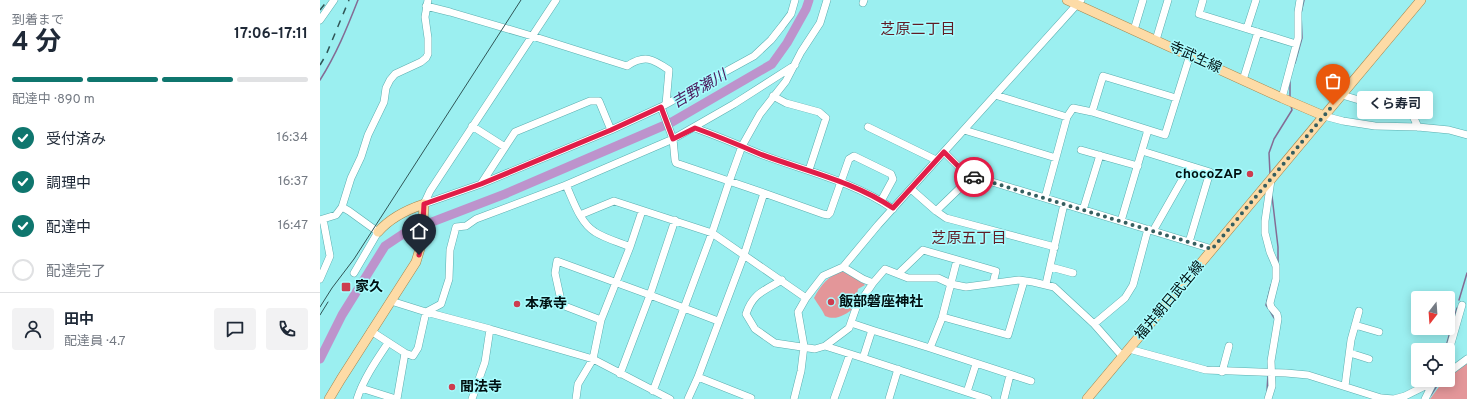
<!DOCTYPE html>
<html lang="ja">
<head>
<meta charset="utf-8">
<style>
  :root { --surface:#fff; --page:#f2f2f3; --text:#1f2937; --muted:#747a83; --line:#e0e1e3; --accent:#0f766e }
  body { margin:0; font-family:Overpass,"Noto Sans JP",sans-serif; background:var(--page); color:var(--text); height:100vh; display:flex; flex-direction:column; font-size:15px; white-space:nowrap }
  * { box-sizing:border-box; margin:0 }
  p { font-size:13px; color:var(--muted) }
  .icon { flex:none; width:22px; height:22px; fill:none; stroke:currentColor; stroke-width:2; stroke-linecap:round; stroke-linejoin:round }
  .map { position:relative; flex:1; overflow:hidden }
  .panel { display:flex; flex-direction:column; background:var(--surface); width:320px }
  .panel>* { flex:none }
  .needle { width:26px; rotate:197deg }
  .controls { position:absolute; left:1091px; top:291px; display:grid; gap:8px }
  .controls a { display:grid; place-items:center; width:44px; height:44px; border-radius:4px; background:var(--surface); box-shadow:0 2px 10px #0003; font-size:20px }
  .pin { position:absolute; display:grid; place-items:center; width:34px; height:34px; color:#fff; margin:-41px -17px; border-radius:50% 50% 50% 0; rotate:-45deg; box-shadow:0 0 4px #0007 }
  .pin .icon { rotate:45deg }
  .courier { position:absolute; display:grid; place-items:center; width:40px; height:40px; margin:-20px; border:3px solid #e11d48; border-radius:50%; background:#fff; color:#222; box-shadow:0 1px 5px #0007 }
  .bubble { position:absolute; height:28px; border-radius:4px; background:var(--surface); box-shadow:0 2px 10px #0003; font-size:13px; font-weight:700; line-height:28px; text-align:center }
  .overview em { font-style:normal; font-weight:700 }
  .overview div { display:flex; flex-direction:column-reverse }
  .overview { display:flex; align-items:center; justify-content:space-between; height:68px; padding:0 12px }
  h1 { font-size:26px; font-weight:700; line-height:30px }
  .bar { display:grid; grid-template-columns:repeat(4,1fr); gap:6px 4px; align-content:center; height:48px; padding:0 12px }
  .bar i { height:5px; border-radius:3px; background:var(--line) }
  .bar .on { background:var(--accent) }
  .bar p { grid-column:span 4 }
  .line { display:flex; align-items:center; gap:10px; padding:0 12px; border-top:1px solid var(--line) }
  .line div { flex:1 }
  .round { display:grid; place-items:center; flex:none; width:42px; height:42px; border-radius:4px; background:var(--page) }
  ol { padding:0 12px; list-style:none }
  li { display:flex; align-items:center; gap:12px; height:44px }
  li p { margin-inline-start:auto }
  li .icon { padding:4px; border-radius:50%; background:var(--accent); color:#fff; stroke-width:4 }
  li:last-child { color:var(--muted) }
  li i { width:22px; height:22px; border:2px solid var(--line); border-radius:50% }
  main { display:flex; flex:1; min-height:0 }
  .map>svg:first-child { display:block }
  .forest { fill:#e39699 }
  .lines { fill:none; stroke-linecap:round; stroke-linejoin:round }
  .stream { stroke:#846c94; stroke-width:1.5 }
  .river { stroke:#bd93cc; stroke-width:9 }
  .minor-casing { stroke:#5baeaf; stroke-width:8 }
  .major-casing { stroke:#a3844b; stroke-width:10 }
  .minor { stroke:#fff; stroke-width:7 }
  .major { stroke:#fddba6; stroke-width:9 }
  .tram { stroke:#305556; stroke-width:1 }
  .rail { stroke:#305556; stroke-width:1.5; stroke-dasharray:7 7; stroke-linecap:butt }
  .done { stroke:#365e5f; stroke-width:4; stroke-dasharray:0 7.2 }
  .route { stroke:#e11d48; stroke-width:5 }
  .poi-dot { fill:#cd3d50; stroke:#a9fcfe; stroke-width:1.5 }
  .labels { text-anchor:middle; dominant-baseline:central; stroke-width:3; stroke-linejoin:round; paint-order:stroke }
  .street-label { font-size:14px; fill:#001011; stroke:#a9fcfe }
  .poi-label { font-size:14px; font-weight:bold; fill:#001011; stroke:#a9fcfe; text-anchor:start }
  .neighbourhood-label { font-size:15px; fill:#611b24; stroke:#a9fcfe }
  .water-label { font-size:15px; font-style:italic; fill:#4a1559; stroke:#a9fcfe }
</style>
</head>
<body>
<main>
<section class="panel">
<div class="overview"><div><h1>4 分</h1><p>到着まで</p></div><em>17:06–17:11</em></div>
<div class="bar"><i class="on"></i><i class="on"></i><i class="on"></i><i></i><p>配達中 · 890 m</p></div>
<ol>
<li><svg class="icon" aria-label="check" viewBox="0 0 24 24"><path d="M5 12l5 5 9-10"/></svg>受付済み<p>16:34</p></li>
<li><svg class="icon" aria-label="check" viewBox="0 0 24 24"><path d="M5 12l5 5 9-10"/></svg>調理中<p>16:37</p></li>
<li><svg class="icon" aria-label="check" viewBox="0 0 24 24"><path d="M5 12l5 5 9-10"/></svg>配達中<p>16:47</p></li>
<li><i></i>配達完了</li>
</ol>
<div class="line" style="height:72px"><a class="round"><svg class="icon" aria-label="person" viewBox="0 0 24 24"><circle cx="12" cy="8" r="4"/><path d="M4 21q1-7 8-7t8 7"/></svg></a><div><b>田中</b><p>配達員 · 4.7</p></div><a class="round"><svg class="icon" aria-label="chat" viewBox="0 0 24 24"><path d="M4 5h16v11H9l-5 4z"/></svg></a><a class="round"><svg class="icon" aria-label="phone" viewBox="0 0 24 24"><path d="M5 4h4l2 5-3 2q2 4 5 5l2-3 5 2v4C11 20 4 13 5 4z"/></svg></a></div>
</section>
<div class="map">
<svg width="1147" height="399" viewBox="0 0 1147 399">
  <rect width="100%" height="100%" fill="#9beff0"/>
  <path class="forest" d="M522,271L541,281L545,285L538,289L534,308C525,315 516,321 505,316C502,309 498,305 494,298C500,286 509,275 522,271Z
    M1147,362V399H1110L1124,380H1128V376Z"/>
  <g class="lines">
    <path class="stream" d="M975,63L982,38L981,13L984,0
      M0,80C16,55 27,28 38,0
      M970,82V98
      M950,174L949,153L954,139L972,110L971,106
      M952,196L958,247V264
      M1139,300L1147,273
      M948,308L946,305L951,285
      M950,311L954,318
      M1125,350L1137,308
      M947,391L948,374
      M1111,395L1118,384"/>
    <path class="river" d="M0,359L22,315L65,246L86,232L185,194L352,122L452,64L467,43L486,9L489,0"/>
    <defs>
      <path id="minor" d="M883,0L879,14L976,44
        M543,3L544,0
        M106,6L130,12L212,36L307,66C325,54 333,59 349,70L346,104
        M0,20L14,0
        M927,28L936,0
        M814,30L823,0
        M836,40L848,0
        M923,80L938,32
        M675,95L747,117
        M1022,95L1093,116L1098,127
        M453,96L466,103L499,112L506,118L489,170
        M962,98L978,38V12L980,0
        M341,107L353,139L355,160L356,163L444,193L424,255L378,377L368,399
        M772,112L783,76L856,98
        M1004,116L1023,121L1055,126L1098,127L1129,130L1147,135
        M152,126L185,147
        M548,127L616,160
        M375,128C397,136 419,145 440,154C485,171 533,181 573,209
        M644,130L736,158
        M761,150L818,166
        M822,151L890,172L869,242
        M624,152L646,174L892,249
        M161,184L195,132L270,101H279L291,130
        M246,185C253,200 260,223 275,232C286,239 299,242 310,247
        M591,189L616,211L641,187L646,174
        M444,193L503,214L508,215L510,213L529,159L534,156L571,174L573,179L561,201
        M725,198L747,117L753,108L772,112L845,135L870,55
        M104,204L161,184L291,130L341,107L434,56L451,40L462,26L471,14L475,0
        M104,204L110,191L236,0
        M22,207L29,211L58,232L34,273
        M763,210L780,155
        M616,211L626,218L735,247
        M260,215L294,201L392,233L486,298
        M0,220L16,215L22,207L31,178L41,157L48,135L64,102L66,88L70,80L75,74L101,62L106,58L108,54V38L105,17L108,0
        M801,221L828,130
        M833,231L870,166
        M637,260L622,318L610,348L552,330L543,358L668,399
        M523,267L543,279L553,283L565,269L588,278H618L631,284L646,287L699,280L713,282L734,287L774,324L803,357
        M731,267L753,273
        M578,274L603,250L676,271L673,283
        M0,279L10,256L3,219
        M462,280C444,291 433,293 426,314L435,329L455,343L495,349L505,346L543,358
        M726,284L744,204
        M71,301L106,312L170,329L273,359L350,399
        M623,317L688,335L704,281
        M281,320L242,305L235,273L237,261L330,295L398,321
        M531,323L552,330
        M774,324L805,298L813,285L828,229
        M1035,325L1059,332
        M51,331L85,353L93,356L98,348L106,312L121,304L129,279L130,250L136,227L146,226L156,219L246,185L353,139L414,104L475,65
        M505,346L529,328L536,308L553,283
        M610,348L711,381
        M809,349L886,370L966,373L988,375L1061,398L1074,399L1085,396L1117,380
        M1030,353L1049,359
        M1128,354L1142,305
        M902,372L909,346
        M1128,373L1147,359
        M300,374L330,295L355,220
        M378,377L431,398L430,399
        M1025,386L1031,340L1039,311
        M41,388L76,399
        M333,391L392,233L409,182L422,146L440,114L466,81L481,52L500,23L507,0
        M647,392L656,364
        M37,399C44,378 56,361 68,343
        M77,399L85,353
        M152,399L165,362L170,329
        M256,399L258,384L273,359L281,320L310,247L322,211
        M474,399L481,371L484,346L478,312L486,298L503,276L523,267L558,225L761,0
        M514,399L530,354
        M569,399L578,369
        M684,399L690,375
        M948,399L952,386L951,361L958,319L957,314L951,307L950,303L956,279V266L950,252L945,233V221L951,180
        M1105,399L1113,383"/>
      <path id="major" d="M747,0L962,98L1004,116
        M9,399L21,379L96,262L102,242L104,204C86,210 70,218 58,232
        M767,399L1101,0"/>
    </defs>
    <use href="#minor" class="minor-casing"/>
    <use href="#major" class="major-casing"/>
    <use href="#minor" class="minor"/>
    <use href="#major" class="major"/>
    <path class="tram" d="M0,307L12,288L34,259L201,0
      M0,315L8,302"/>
    <path class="rail" d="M0,10L8,0
      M0,65L6,55L29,0"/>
  </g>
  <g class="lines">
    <path class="done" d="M654,177L892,249L1013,105"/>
    <path class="route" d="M99,255L102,242L104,204L161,184L291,130L341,107L353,139L375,128C397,136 419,145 440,154C485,171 533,181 573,208L624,152L646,174L654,177"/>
  </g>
  <g class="poi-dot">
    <circle cx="930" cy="174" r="4"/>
    <rect x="21" y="282" width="10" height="10" rx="2"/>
    <circle cx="511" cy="302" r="4"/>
    <circle cx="197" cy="304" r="4"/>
    <circle cx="132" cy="387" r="4"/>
  </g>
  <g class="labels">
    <g class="street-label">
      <text transform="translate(875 58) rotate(25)">寺武生線</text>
      <text transform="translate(850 301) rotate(-50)">福井朝日武生線</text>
    </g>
    <g class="poi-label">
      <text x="922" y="174" text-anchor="end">chocoZAP</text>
      <text x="35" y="287">家久</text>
      <text x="519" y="302">飯部磐座神社</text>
      <text x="205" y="304">本承寺</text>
      <text x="140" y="387">聞法寺</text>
    </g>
    <g class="neighbourhood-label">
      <text x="598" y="30">芝原二丁目</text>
      <text x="649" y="239">芝原五丁目</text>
    </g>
    <g class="water-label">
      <text transform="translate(380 90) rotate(-30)">吉野瀬川</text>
    </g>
  </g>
</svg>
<div class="controls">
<a><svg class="needle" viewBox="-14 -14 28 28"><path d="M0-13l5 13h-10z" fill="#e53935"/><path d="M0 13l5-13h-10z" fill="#747a83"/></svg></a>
<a><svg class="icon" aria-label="locate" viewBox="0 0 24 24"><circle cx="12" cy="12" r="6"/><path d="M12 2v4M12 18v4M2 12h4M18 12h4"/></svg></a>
</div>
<div class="pin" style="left:1013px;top:105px;background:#ea580c"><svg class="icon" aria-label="bag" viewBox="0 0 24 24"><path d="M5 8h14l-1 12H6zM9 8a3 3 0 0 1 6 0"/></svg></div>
<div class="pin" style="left:99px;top:255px;background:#1f2937"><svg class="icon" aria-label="home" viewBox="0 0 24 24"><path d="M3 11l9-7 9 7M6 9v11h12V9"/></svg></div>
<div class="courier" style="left:654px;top:177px"><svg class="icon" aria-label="car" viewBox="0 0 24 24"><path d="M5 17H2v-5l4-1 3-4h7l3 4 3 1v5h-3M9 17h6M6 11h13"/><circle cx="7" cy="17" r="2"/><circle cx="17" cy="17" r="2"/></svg></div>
<div class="bubble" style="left:1037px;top:91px;width:76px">くら寿司</div>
</div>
</main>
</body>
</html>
